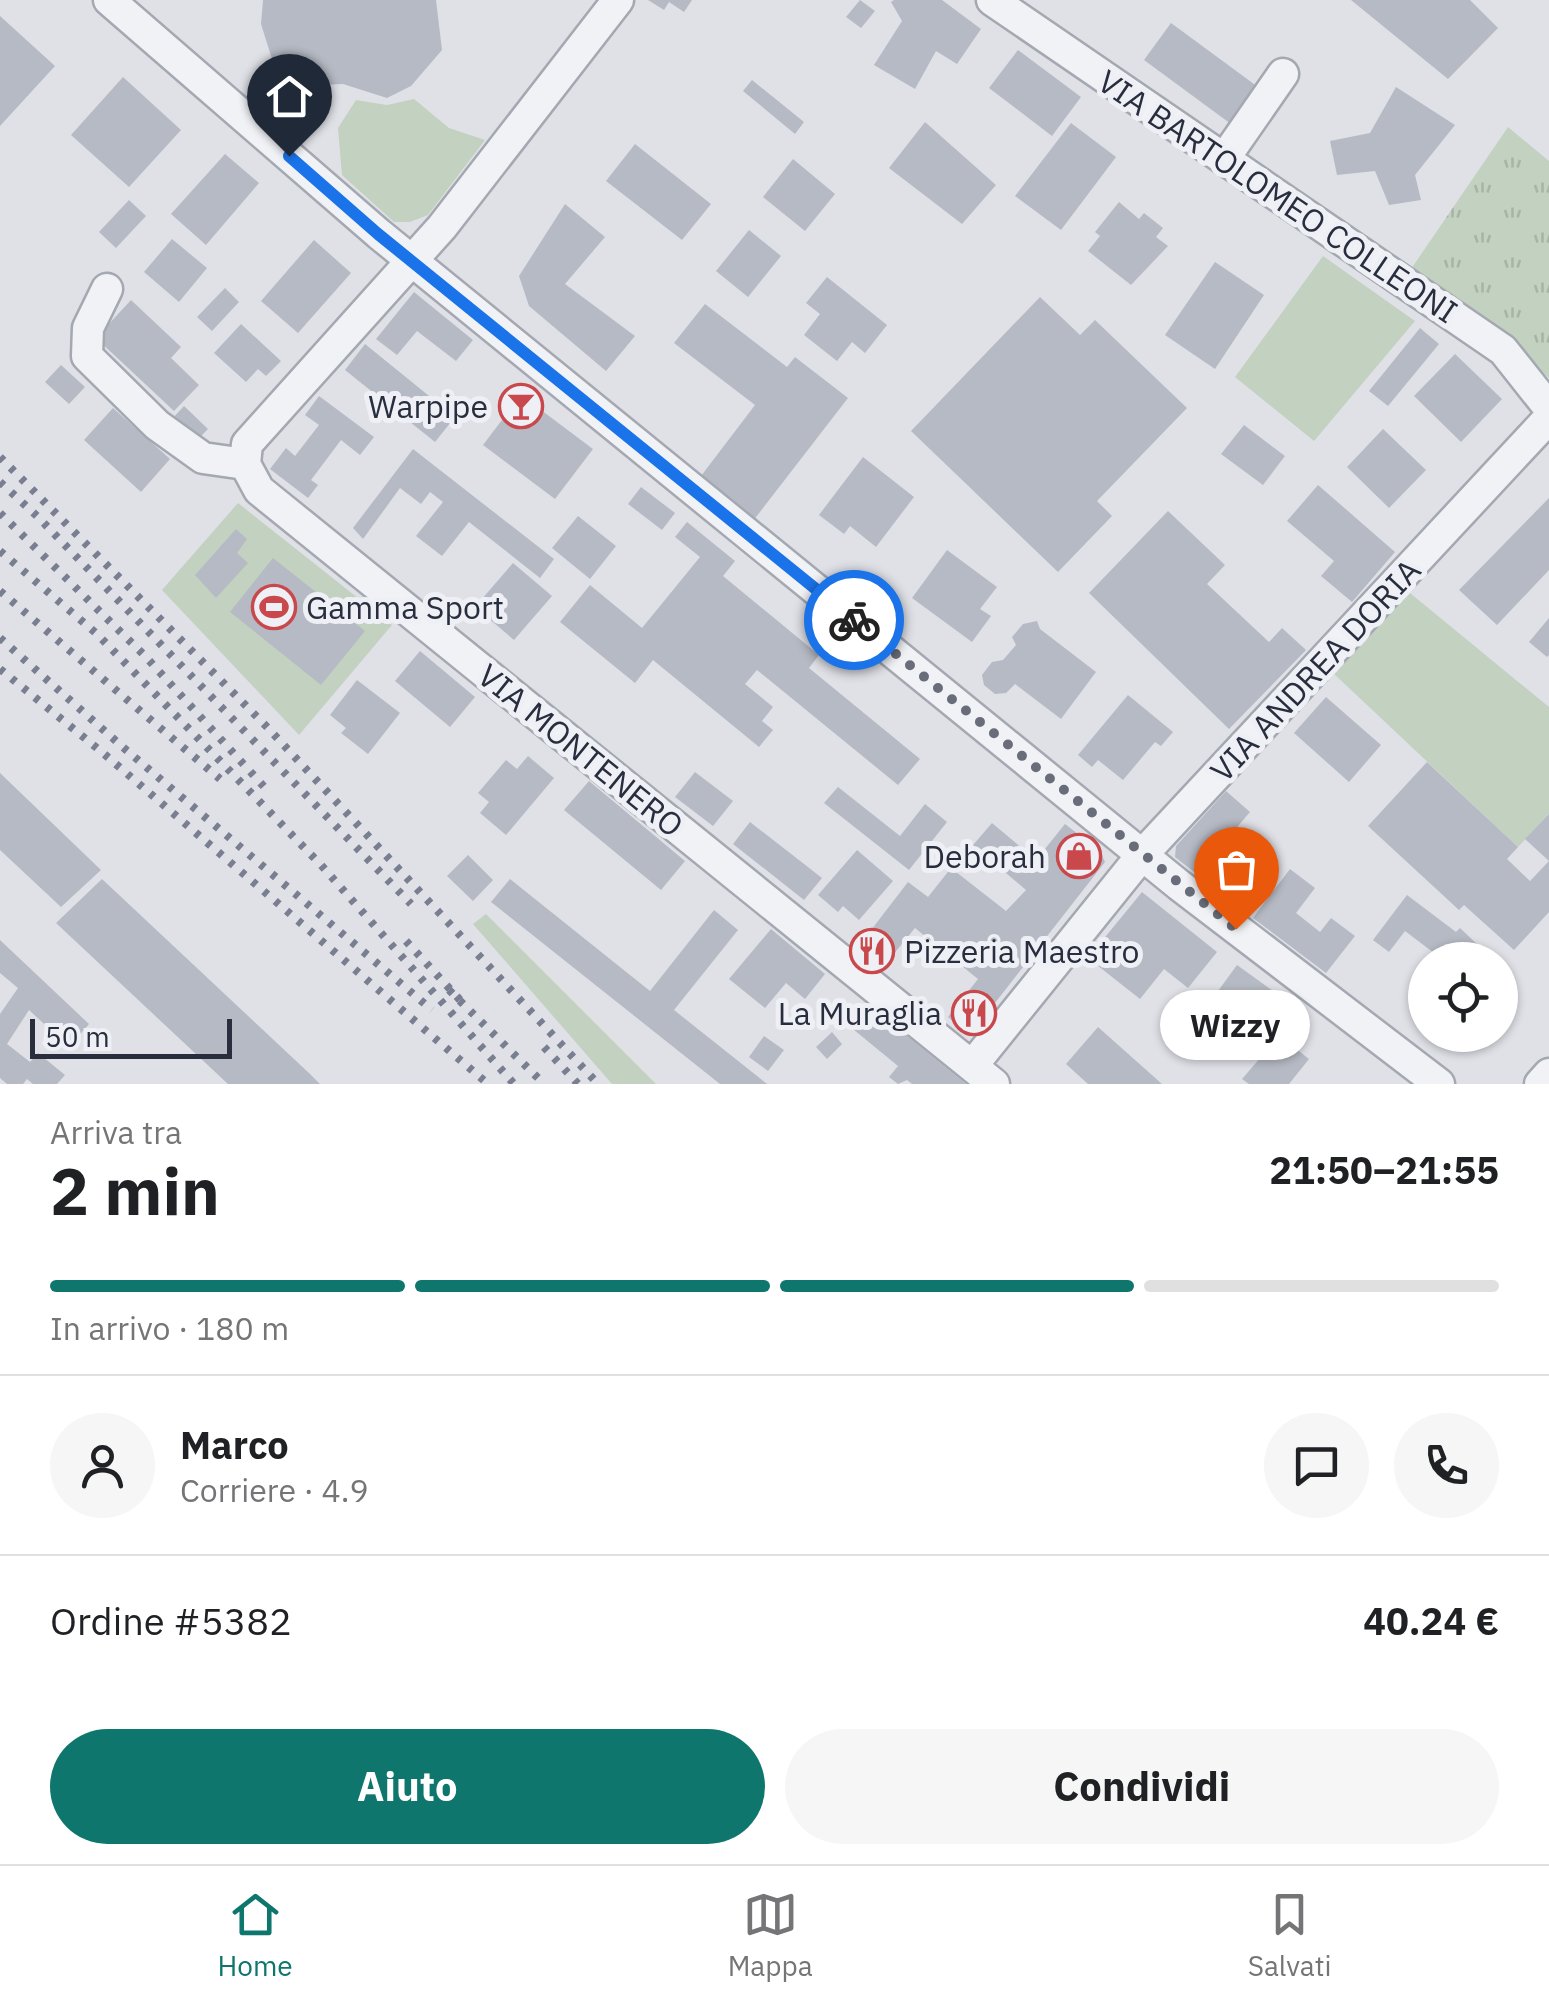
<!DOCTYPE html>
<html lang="it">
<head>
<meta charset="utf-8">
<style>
  :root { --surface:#fff; --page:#f6f6f6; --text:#202124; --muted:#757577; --line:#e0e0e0; --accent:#0f766e }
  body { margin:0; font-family:"IBM Plex Sans",sans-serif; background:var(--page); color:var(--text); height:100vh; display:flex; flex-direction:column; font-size:38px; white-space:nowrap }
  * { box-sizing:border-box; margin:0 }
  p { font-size:32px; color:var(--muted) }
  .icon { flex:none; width:55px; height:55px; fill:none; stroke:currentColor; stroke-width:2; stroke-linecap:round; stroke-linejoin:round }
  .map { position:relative; height:1084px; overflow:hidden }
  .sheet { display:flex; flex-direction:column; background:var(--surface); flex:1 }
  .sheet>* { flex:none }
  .controls { position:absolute; left:1408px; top:942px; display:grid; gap:20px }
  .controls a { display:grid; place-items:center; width:110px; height:110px; border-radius:50%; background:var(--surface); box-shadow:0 2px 8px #0004; font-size:50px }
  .scale { position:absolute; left:30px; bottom:25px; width:202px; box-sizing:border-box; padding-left:10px; border:5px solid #282e3e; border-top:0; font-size:28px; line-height:35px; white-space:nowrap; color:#282e3e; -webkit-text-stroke:8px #eef0f5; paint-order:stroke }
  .pin { position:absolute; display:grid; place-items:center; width:85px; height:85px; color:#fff; margin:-102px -42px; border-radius:50% 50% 50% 0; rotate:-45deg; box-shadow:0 0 10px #0007 }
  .pin .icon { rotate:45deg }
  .courier { position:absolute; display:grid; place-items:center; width:100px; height:100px; margin:-50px; border:8px solid #1a73e8; border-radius:50%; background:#fff; color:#222; box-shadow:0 2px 12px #0007 }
  .bubble { position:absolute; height:70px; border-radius:35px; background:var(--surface); box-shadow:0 2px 8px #0004; font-size:32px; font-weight:800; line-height:70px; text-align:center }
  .head em { font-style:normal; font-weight:800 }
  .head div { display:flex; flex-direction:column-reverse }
  .head { display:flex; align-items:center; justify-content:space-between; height:170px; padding:0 50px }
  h1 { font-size:65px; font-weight:800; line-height:75px }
  .bar { display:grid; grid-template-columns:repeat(4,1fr); gap:15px 10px; align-content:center; height:120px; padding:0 50px }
  .bar i { height:12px; border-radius:8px; background:var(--line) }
  .bar .current { background:var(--accent) }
  .bar p { grid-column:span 4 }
  .line { display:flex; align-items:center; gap:25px; padding:0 50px; border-top:2px solid var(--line) }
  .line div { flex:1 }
  .round { display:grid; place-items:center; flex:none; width:105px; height:105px; border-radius:52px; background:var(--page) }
  .primary-button { display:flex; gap:20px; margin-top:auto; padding:20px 50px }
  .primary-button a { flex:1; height:115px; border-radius:60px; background:var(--accent); color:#fff; font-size:40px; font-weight:800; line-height:115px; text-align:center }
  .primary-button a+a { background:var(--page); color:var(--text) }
  .dock { display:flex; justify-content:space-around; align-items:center; height:140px; border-top:2px solid var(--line); background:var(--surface); font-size:28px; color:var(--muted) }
  .dock a { display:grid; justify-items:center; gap:5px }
  .dock .current { color:var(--accent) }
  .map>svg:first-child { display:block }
  .grass { fill:#c3d1c0 }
  .park { fill:url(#park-tufts) }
  .building { fill:#b6bac4 }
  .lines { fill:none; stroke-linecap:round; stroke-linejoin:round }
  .minor-casing { stroke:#a4a8b1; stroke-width:35 }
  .minor { stroke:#f1f2f6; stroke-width:30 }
  .rail { stroke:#797f90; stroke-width:8; stroke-dasharray:5 10; stroke-linecap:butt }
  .done { stroke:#686d79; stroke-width:10; stroke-dasharray:0 18 }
  .route { stroke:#1a73e8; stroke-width:12 }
  .labels { text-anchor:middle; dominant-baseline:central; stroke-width:10; stroke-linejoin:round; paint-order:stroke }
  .street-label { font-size:32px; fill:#282e3e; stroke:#eef0f5 }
  .poi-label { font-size:32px; fill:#282e3e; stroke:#eef0f5; text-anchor:end }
</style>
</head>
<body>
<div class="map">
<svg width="1549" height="1084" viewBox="0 0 1549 1084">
  <defs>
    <pattern id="park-tufts" width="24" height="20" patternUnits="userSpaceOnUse" patternTransform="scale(2.5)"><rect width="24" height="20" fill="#c3d1c0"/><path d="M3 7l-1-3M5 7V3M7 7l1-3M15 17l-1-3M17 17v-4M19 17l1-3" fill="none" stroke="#a8b4a6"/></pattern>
  </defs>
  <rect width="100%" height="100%" fill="#dfe1e7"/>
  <path class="grass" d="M414,99L449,128L485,140L428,215L410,222H394L342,175L338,128L356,100L387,105Z
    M1323,256L1415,321L1314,441L1235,377Z
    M238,503L392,625L299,735L162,590Z
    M1410,593L1549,707V814L1518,847L1333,673Z
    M486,914L656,1084H612L473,924Z"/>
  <path class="park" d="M1508,127L1549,161V378L1499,331L1411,269Z"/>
  <path class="building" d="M263,0H436L442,50L411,86L387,98L343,84L298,86L272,59L261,24Z
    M648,0H692L684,12L669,2L664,10Z
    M860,0L875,11L861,28L846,17Z
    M894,0H942L981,29L957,64L936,51L915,89L874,65L902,21L891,2Z
    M1351,0H1470L1498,28L1448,79Z
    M0,16L55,66L0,126Z
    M1171,23L1258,87L1231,124L1144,60Z
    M1018,50L1081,97L1052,136L989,88Z
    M123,77L181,130L129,187L71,135Z
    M752,80L804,122L795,134L743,91Z
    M1396,87L1455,125L1415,175L1421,200L1389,205L1375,171L1337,175L1330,141L1370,133Z
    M925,122L996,185L962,224L889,168Z
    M1071,123L1116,157L1061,230L1015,196Z
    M635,144L711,204L682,240L606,181Z
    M225,154L259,183L206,245L171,214Z
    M793,159L835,194L805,231L763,197Z
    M129,200L146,216L116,248L99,232Z
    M1119,202L1139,219L1144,213L1163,228L1156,237L1168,246L1131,285L1088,251L1100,236L1095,232Z
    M565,204L605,237L565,284L635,336L606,371L529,306L519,276Z
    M749,230L781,256L748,297L716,271Z
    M172,239L207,268L179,302L144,272Z
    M314,240L351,273L298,333L261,301Z
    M1215,262L1264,295L1215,369L1165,335Z
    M827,277L887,325L865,353L852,342L837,361L804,335L820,314L806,303Z
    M225,288L239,302L212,331L197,317Z
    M414,292L473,340L456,361L417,331L397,355L376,339Z
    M1040,297L1080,335L1095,320L1187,408L1097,501L1112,516L1058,572L911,431Z
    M131,300L181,347L171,358L199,385L174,411L96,338Z
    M705,304L787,367L795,357L848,398L753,521L698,480L755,405L674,343Z
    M241,324L281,361L266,376L258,369L246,382L214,353Z
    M1420,328L1439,344L1388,406L1369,391Z
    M365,344L455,417L435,442L345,370Z
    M1455,354L1502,399L1461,442L1414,396Z
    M61,365L85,387L69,404L45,382Z
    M521,395L593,449L555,499L483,445Z
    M319,396L374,437L360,455L341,440L311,480L318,485L308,498L270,469L286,448L295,456L319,425L305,415Z
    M184,406L208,429L195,442L172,419Z
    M113,408L170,459L141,492L84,440Z
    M1244,425L1285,456L1263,485L1221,454Z
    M1383,429L1426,470L1389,508L1347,467Z
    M413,449L554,559L540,578L469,522L442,556L416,536L443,502L430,492L421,504L400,488L363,539L353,528Z
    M863,457L914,497L876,547L850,526L844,534L819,515Z
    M1318,485L1395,552L1352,602L1321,576L1334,561L1287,521Z
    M641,487L675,513L662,530L628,504Z
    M1549,498V570L1497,625L1459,590Z
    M1168,511L1225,565L1207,584L1269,642L1282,628L1306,650L1229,729L1089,593Z
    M578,516L616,546L590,579L552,548Z
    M687,522L735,561L723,576L819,655L809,668L920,759L898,785L757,670L745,684L773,707L762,721L773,730L759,747L653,660L635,683L560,622L590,585L642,628L700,557L675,537Z
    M236,529L247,539L237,553L248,563L216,598L195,575Z
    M947,550L997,587L980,609L991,616L972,642L912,598Z
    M273,558L365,631L321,685L230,612Z
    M513,563L552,596L514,640L475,607Z
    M1549,618V655L1547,657L1529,642Z
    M1037,621L1040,629L1096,672L1061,719L1015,684L1006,693L995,694L984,685L982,675L992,662L1003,660L1016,645L1012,637L1023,624Z
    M420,651L475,697L450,727L395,681Z
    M357,680L400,713L368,754L341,733L346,728L330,715Z
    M1128,695L1173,732L1161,746L1155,742L1123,780L1098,760L1092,767L1078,755Z
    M1326,697L1381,745L1349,782L1294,733Z
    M528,756L554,778L506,835L480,813L489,802L478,793L506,760L517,769Z
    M1427,762L1518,847L1507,859L1530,881L1549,861L1525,839L1549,814V912L1514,950L1464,905L1459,910L1368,826Z
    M695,772L733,801L713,826L675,797Z
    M0,773L101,870L61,907L0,850Z
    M589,781L685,861L661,890L564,810Z
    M838,787L900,836L925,804L947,822L909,870L824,803Z
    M1226,791L1250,812L1221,846L1251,873L1227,898L1175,857L1176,846Z
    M750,822L822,878L804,900L733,844Z
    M992,823L1036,860L1065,824L1100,851L1105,862L970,1035L948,1017L978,979L915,928L892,956L885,951L878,962L858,947L908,882L928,897L951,868L1006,911L1026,890L973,845Z
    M857,850L893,881L859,920L843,906L838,912L818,895Z
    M468,855L493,880L473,901L447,876Z
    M1290,869L1315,888L1296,913L1320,932L1331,918L1355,936L1326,973L1253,918Z
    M102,879L310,1074L320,1084H228L56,923Z
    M510,879L650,991L714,910L738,930L674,1010L767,1084H720L491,902Z
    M1142,892L1217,952L1188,988L1164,969L1140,999L1088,958Z
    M1407,895L1456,932L1460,928L1479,946L1468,960H1456L1443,949L1438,956L1405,931L1389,952L1373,940Z
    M771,929L825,974L805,999L786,983L765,1008L729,979Z
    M0,940L89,1024L69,1047L29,1010L7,1044L30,1062L38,1053L65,1075L57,1084H33L27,1079L23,1084H7L0,1078V1014L18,988L0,973Z
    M1237,965L1280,996L1237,1055L1194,1024Z
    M866,1003L929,1054L966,1084H912L907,1080L898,1084L889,1077L898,1066L848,1025Z
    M1287,1014L1309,1031L1295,1048L1309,1059L1289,1084H1249L1242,1079L1261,1057L1255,1052Z
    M1098,1027L1162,1084H1088L1066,1064Z
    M832,1032L842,1044L827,1059L816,1047Z
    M764,1036L784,1050L768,1071L749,1057Z"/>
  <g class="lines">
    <defs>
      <path id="minor" d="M109,0L379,234L1179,885L1439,1084
        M618,0L442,227L247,444L245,464L259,490L994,1084
        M992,0L1503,350L1549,408
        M1224,159L1283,74
        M107,289L88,328L87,356L157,425L203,458L245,464
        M972,1066L1142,855L1549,418
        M1540,1084L1549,1074"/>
    </defs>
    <use href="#minor" class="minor-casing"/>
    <use href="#minor" class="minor"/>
    <path class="rail" d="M0,457L267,727L598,1084
      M0,482L38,517L411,904
      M0,513L145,656L267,790
      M0,551L97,634L321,865L514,1084
      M0,591L220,779
      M0,638L125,749L432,1010
      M0,669L103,753L488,1084
      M406,941L460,1000
      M449,990L544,1084
      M544,1047L578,1084"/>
  </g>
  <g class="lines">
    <path class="done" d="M854,620L1236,929"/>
    <path class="route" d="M289,156L378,234L854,620"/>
  </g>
  <defs>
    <symbol id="bar-ring" viewBox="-11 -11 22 22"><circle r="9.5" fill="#eef0f5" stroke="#c8484c" stroke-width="1.5"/><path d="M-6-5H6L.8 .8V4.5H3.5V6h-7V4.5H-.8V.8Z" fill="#c8484c"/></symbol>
    <symbol id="stadium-ring" viewBox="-11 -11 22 22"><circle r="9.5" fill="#eef0f5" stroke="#c8484c" stroke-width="1.5"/><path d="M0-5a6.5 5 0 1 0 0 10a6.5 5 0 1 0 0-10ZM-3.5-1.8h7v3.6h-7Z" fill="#c8484c"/></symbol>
    <symbol id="shop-ring" viewBox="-11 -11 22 22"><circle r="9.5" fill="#eef0f5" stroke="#c8484c" stroke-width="1.5"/><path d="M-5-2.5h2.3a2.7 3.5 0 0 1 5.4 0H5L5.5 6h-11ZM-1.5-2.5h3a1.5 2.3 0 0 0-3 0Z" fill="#c8484c"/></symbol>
    <symbol id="restaurant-ring" viewBox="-11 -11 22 22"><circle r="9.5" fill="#eef0f5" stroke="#c8484c" stroke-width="1.5"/><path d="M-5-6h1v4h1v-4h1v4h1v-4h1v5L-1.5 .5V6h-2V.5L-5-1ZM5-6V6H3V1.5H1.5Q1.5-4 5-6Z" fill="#c8484c"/></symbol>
  </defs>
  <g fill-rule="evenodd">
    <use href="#bar-ring" x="496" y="381" width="50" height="50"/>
    <use href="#stadium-ring" x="249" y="582" width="50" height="50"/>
    <use href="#shop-ring" x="1054" y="831" width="50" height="50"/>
    <use href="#restaurant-ring" x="847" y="926" width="50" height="50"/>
    <use href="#restaurant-ring" x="949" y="988" width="50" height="50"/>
  </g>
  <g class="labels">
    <g class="street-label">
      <text transform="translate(1278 196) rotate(34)">VIA BARTOLOMEO COLLEONI</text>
      <text transform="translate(1315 670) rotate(-47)">VIA ANDREA DORIA</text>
      <text transform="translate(581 750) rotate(39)">VIA MONTENERO</text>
    </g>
    <g class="poi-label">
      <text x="488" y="406">Warpipe</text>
      <text x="306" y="607" text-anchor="start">Gamma Sport</text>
      <text x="1046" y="856">Deborah</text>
      <text x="904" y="951" text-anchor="start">Pizzeria Maestro</text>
      <text x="942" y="1013">La Muraglia</text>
    </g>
  </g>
</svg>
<div class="controls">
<a><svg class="icon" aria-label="locate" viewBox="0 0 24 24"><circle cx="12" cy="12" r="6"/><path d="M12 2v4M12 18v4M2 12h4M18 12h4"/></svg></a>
</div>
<div class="scale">50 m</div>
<div class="pin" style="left:1236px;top:929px;background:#ea580c"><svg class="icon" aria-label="bag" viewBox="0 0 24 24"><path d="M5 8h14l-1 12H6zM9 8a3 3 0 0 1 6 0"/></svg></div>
<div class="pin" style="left:289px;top:156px;background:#1f2937"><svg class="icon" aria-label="home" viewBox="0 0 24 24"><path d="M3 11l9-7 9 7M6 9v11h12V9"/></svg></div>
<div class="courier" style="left:854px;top:620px"><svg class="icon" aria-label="bike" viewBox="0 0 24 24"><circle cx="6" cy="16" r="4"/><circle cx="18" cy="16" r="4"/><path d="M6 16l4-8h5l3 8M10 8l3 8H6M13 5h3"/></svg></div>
<div class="bubble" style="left:1160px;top:990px;width:150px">Wizzy</div>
</div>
<section class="sheet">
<div class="head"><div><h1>2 min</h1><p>Arriva tra</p></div><em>21:50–21:55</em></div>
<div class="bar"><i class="current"></i><i class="current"></i><i class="current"></i><i></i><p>In arrivo · 180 m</p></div>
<div class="line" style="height:180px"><a class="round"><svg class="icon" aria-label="person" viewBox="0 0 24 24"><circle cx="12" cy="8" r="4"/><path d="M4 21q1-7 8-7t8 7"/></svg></a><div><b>Marco</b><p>Corriere · 4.9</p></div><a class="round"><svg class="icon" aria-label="chat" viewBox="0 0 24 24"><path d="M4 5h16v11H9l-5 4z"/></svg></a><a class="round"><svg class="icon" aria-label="phone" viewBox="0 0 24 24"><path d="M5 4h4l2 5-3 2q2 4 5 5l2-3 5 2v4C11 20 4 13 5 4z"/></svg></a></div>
<div class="line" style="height:130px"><div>Ordine #5382</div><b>40.24 €</b></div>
<div class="primary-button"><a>Aiuto</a><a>Condividi</a></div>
</section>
<nav class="dock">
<a class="current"><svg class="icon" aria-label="home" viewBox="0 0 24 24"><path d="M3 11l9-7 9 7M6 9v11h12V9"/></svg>Home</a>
<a><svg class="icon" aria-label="map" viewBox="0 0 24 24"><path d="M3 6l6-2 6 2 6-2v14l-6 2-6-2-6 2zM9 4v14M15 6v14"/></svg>Mappa</a>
<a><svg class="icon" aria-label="saved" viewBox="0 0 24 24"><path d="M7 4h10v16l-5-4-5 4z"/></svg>Salvati</a>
</nav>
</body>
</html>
